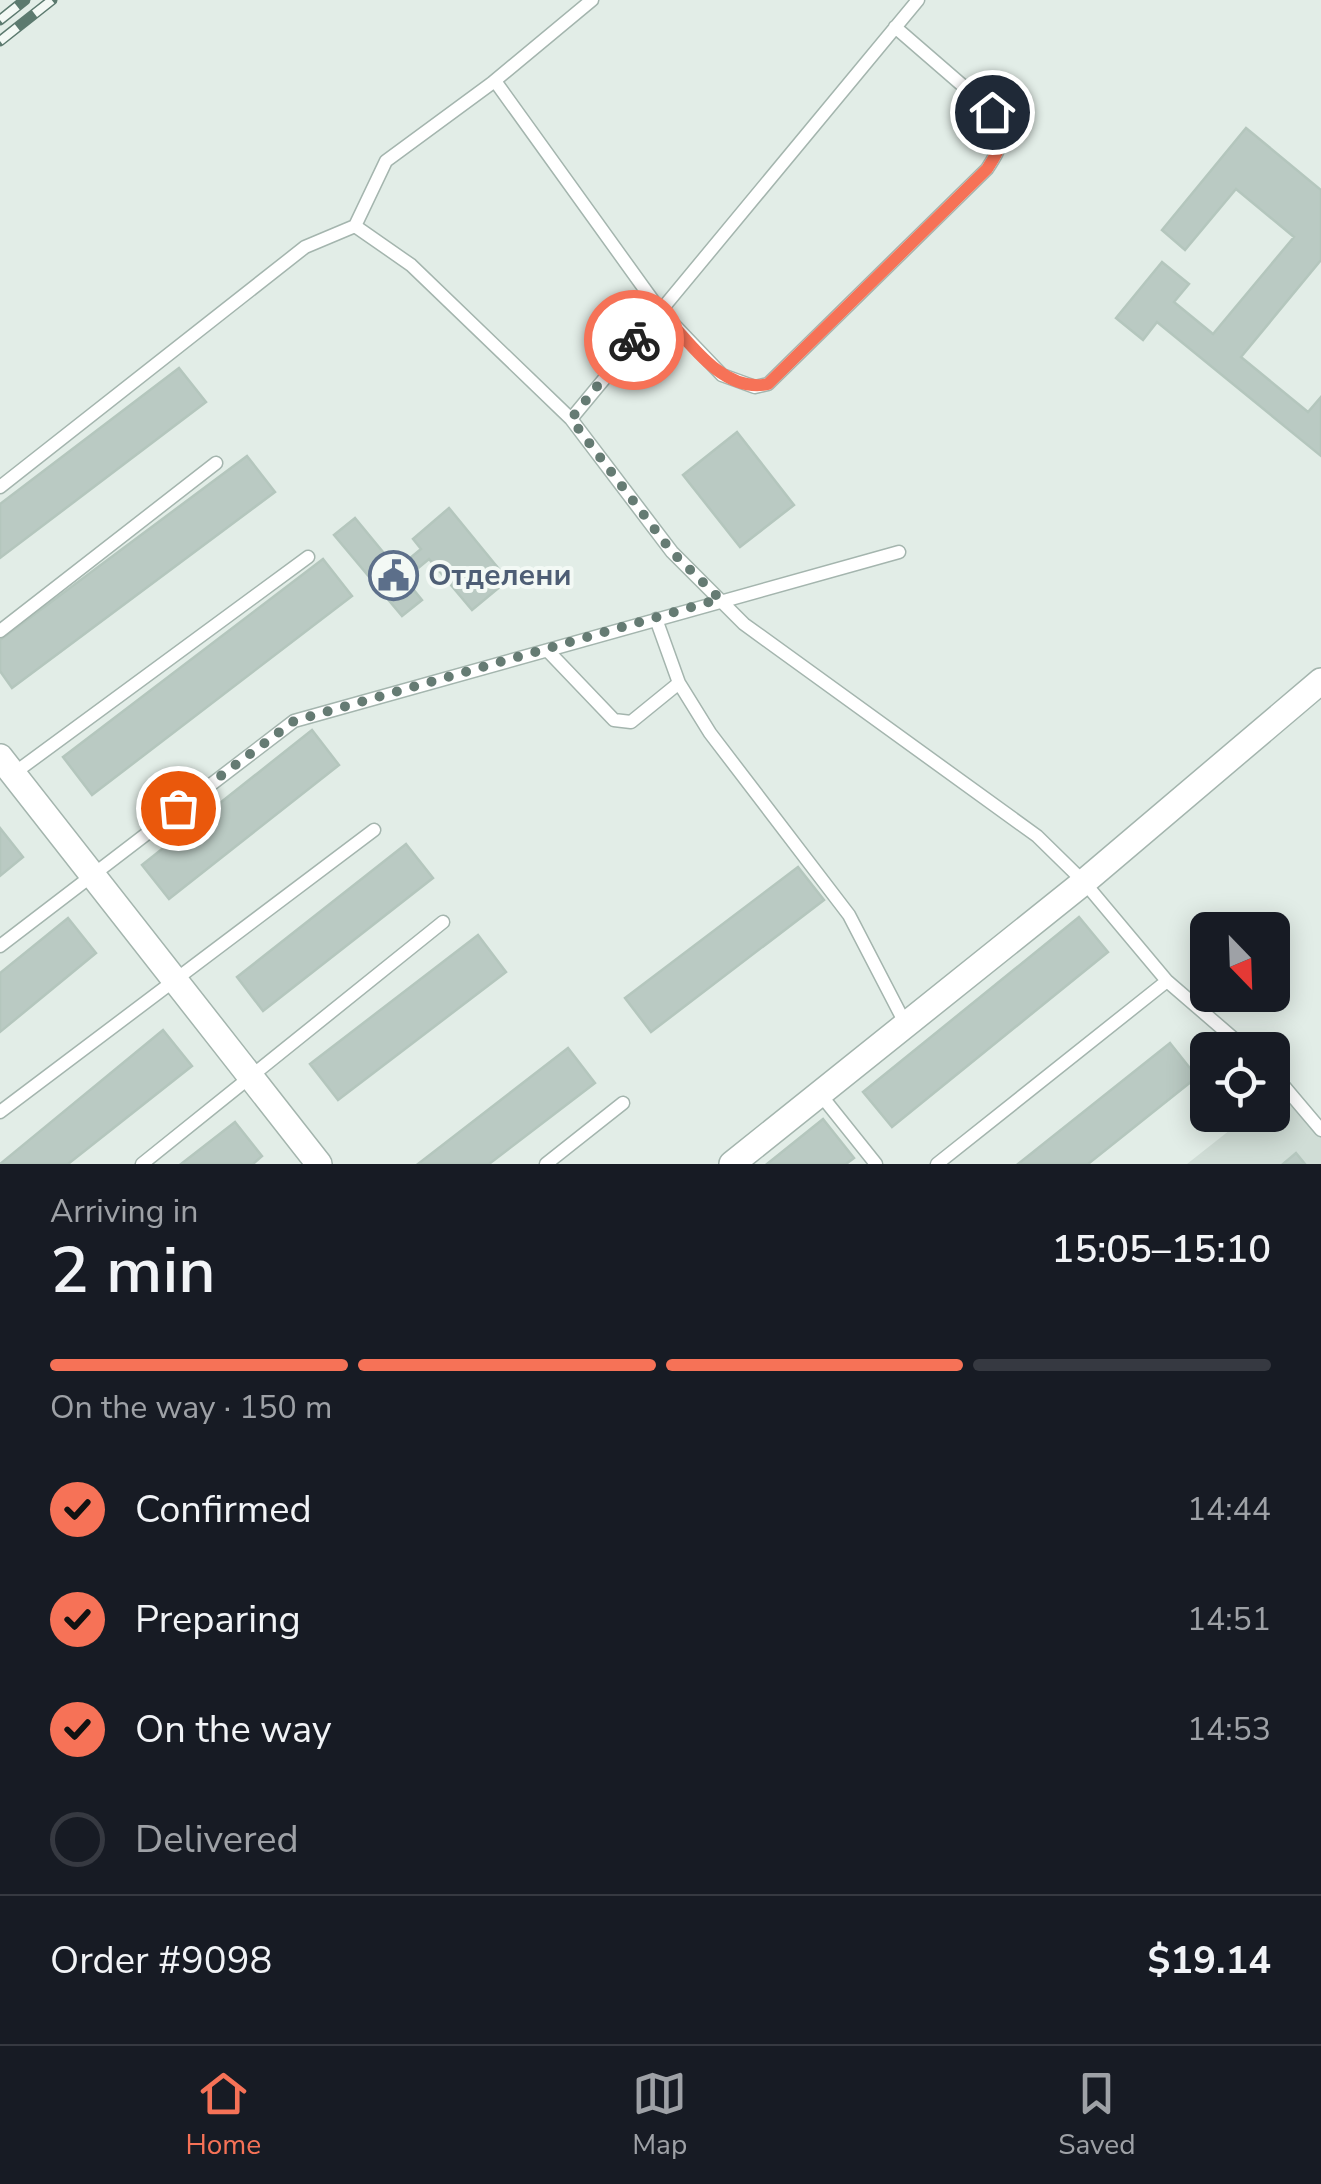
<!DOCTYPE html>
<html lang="en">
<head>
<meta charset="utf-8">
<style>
  :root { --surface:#171b24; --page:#20242c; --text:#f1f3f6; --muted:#9ea1a6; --line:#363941; --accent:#f67257 }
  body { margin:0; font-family:"Nunito Sans",sans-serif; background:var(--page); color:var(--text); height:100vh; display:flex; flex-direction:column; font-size:38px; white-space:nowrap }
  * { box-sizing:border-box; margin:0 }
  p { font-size:32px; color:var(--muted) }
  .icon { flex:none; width:55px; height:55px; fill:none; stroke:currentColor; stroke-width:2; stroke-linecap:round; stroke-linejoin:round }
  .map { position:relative; height:1164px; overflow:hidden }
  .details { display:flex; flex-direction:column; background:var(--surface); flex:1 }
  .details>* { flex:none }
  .needle { width:65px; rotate:157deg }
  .buttons { position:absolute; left:1190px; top:912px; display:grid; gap:20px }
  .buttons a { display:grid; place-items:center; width:100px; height:100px; border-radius:15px; background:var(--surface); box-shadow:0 5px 25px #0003; font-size:50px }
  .pin { position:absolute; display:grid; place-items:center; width:85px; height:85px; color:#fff; margin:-42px; border:5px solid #fff; border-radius:50%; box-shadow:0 2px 10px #0007 }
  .courier { position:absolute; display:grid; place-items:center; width:100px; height:100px; margin:-50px; border:8px solid #f67257; border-radius:50%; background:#fff; color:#222; box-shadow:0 2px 12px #0007 }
  .head em { font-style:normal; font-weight:600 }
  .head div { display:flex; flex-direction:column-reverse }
  .head { display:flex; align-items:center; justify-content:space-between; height:170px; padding:0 50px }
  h1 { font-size:65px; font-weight:600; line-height:75px }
  .bar { display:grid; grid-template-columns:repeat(4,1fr); gap:15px 10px; align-content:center; height:120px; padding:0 50px }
  .bar i { height:12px; border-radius:8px; background:var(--line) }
  .bar .current { background:var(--accent) }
  .bar p { grid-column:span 4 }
  .line { display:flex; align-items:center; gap:25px; padding:0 50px; border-top:2px solid var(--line) }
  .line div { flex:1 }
  ol { padding:0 50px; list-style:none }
  li { display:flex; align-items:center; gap:30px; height:110px }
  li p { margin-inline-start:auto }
  li .icon { padding:10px; border-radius:50%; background:var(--accent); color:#111; stroke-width:4 }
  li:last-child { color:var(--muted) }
  li i { width:55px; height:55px; border:5px solid var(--line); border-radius:50% }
  .tabs { display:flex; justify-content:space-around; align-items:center; height:140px; border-top:2px solid var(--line); background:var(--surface); font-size:28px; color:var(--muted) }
  .tabs a { display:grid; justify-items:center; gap:5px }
  .tabs .current { color:var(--accent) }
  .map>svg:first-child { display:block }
  .built { fill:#d0ddd6 }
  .building { fill:#bacac3; stroke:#b4c6bd; stroke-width:2.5 }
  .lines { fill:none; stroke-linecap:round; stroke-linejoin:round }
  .service-casing { stroke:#a4b5ae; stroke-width:15 }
  .minor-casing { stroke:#a4b5ae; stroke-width:28 }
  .service { stroke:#fff; stroke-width:12 }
  .minor { stroke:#fff; stroke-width:25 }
  .rail-casing { stroke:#5c7a6f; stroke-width:11 }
  .rail { stroke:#f3f9f5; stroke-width:8; stroke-dasharray:22; stroke-linecap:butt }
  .done { stroke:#657b73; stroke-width:10; stroke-dasharray:0 18 }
  .route { stroke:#f67257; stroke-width:12 }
  .labels { text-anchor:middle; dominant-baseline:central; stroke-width:8; stroke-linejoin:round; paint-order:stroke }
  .service-label { font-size:30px; font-weight:bold; fill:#4e5e75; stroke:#f3f9f5; text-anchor:start }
</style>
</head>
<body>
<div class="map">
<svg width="1321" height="1164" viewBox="0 0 1321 1164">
  <rect width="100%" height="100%" fill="#e2ede7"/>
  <path class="built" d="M1290,1082L1321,1119V1164H1187L1249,1115H1272L1273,1096Z"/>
  <path class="building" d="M1246,128L1321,190V260L1241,357L1308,412L1321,397V456L1157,322L1143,340L1116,318L1162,262L1189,284L1174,302L1213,334L1294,237L1236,189L1185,250L1162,230Z
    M179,368L206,402L0,558V504Z
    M737,432L794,505L740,547L683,475Z
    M247,456L275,492L12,688L0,671V640Z
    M449,508L508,580L472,610L429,559L405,579L422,600L402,616L334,535L355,518L397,569L421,549L413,539Z
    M323,559L352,596L92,795L63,757Z
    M312,730L339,765L169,899L142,865Z
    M0,828L23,857L0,876Z
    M406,844L433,878L263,1011L237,977Z
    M798,867L824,900L651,1032L625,998Z
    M1079,917L1108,952L892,1127L863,1092Z
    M68,918L96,953L0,1032V973Z
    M478,935L506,972L338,1100L310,1064Z
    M163,1030L192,1066L68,1164H0Z
    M1170,1043L1197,1077L1088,1164H1018Z
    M568,1048L595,1083L489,1164H418Z
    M823,1119L854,1158L846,1164H767Z
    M235,1122L262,1156L253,1164H181Z
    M1296,1153L1305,1164H1283Z"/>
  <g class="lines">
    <defs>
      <path id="service" d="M918,0L571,419L672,552L744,624L1037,836L1084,882L1167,981L1247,1050
        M495,81L659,309L722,375L755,387L768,384L987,169C1002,146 1007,136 992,111L895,27
        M355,226L386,161L492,83L592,0
        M0,487L305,247L355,226L411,265L571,419
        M656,619L679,683L710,733L849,915L906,1025
        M0,631L216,463
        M548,651L614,720L631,722L679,683
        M13,774L308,557
        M0,946L294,721L899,552
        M1272,1072L1321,1130
        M820,1094L876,1164
        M0,1112L374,830
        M142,1164L443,922
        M546,1164L623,1103
        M937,1164L1167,981"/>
      <path id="minor" d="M0,757L319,1164
        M732,1164L1084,882L1321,681"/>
    </defs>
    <use href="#service" class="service-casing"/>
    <use href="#minor" class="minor-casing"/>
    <use href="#service" class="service"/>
    <use href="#minor" class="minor"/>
    <defs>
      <path id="rail" d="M0,20L25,0
        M0,41L52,0"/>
    </defs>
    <use href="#rail" class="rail-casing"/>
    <use href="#rail" class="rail"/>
  </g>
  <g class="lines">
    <path class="done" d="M178,808L294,721L720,599L672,552L571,419L634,340"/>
    <path class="route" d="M634,340L659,309C687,339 722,394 768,384L987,169C1002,146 1007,136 992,112"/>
  </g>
  <defs>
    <symbol id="civic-ring" viewBox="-11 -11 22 22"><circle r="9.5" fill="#f3f9f5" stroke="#5c6f8a" stroke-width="1.5"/><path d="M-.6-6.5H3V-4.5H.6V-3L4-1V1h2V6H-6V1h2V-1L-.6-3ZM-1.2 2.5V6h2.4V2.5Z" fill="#5c6f8a"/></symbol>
  </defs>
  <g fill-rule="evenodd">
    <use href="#civic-ring" x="366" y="548" width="55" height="55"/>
  </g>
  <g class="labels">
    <g class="service-label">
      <text x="428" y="575">Отделени</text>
    </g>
  </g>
</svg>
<div class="buttons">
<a><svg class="needle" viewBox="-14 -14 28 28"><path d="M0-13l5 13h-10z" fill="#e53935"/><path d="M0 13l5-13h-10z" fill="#9ea1a6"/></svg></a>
<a><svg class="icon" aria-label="locate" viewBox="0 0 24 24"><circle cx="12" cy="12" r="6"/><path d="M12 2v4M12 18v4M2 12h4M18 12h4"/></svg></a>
</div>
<div class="pin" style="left:178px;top:808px;background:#ea580c"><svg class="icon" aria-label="bag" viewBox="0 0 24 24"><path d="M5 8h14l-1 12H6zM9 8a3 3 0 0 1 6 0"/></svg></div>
<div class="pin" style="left:992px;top:112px;background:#1f2937"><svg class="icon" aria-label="home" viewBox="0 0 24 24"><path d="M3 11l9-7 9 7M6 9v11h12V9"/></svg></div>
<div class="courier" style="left:634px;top:340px"><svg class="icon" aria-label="bike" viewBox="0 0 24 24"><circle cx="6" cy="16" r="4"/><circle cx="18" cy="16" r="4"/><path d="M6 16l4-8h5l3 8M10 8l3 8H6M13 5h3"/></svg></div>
</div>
<section class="details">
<div class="head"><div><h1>2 min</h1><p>Arriving in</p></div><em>15:05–15:10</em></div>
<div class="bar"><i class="current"></i><i class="current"></i><i class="current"></i><i></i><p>On the way · 150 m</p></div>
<ol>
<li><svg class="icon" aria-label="check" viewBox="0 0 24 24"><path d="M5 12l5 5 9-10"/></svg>Confirmed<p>14:44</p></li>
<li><svg class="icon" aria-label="check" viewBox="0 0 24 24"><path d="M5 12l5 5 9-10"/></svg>Preparing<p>14:51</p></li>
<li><svg class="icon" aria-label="check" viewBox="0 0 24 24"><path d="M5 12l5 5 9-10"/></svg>On the way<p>14:53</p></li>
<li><i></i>Delivered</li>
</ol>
<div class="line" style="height:130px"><div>Order #9098</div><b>$19.14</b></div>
</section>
<nav class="tabs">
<a class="current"><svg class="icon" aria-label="home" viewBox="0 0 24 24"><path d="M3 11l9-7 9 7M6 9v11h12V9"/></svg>Home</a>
<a><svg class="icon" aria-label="map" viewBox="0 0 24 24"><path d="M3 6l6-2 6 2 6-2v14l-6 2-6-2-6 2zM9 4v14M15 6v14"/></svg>Map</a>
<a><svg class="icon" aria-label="saved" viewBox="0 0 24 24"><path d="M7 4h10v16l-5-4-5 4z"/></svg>Saved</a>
</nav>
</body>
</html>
